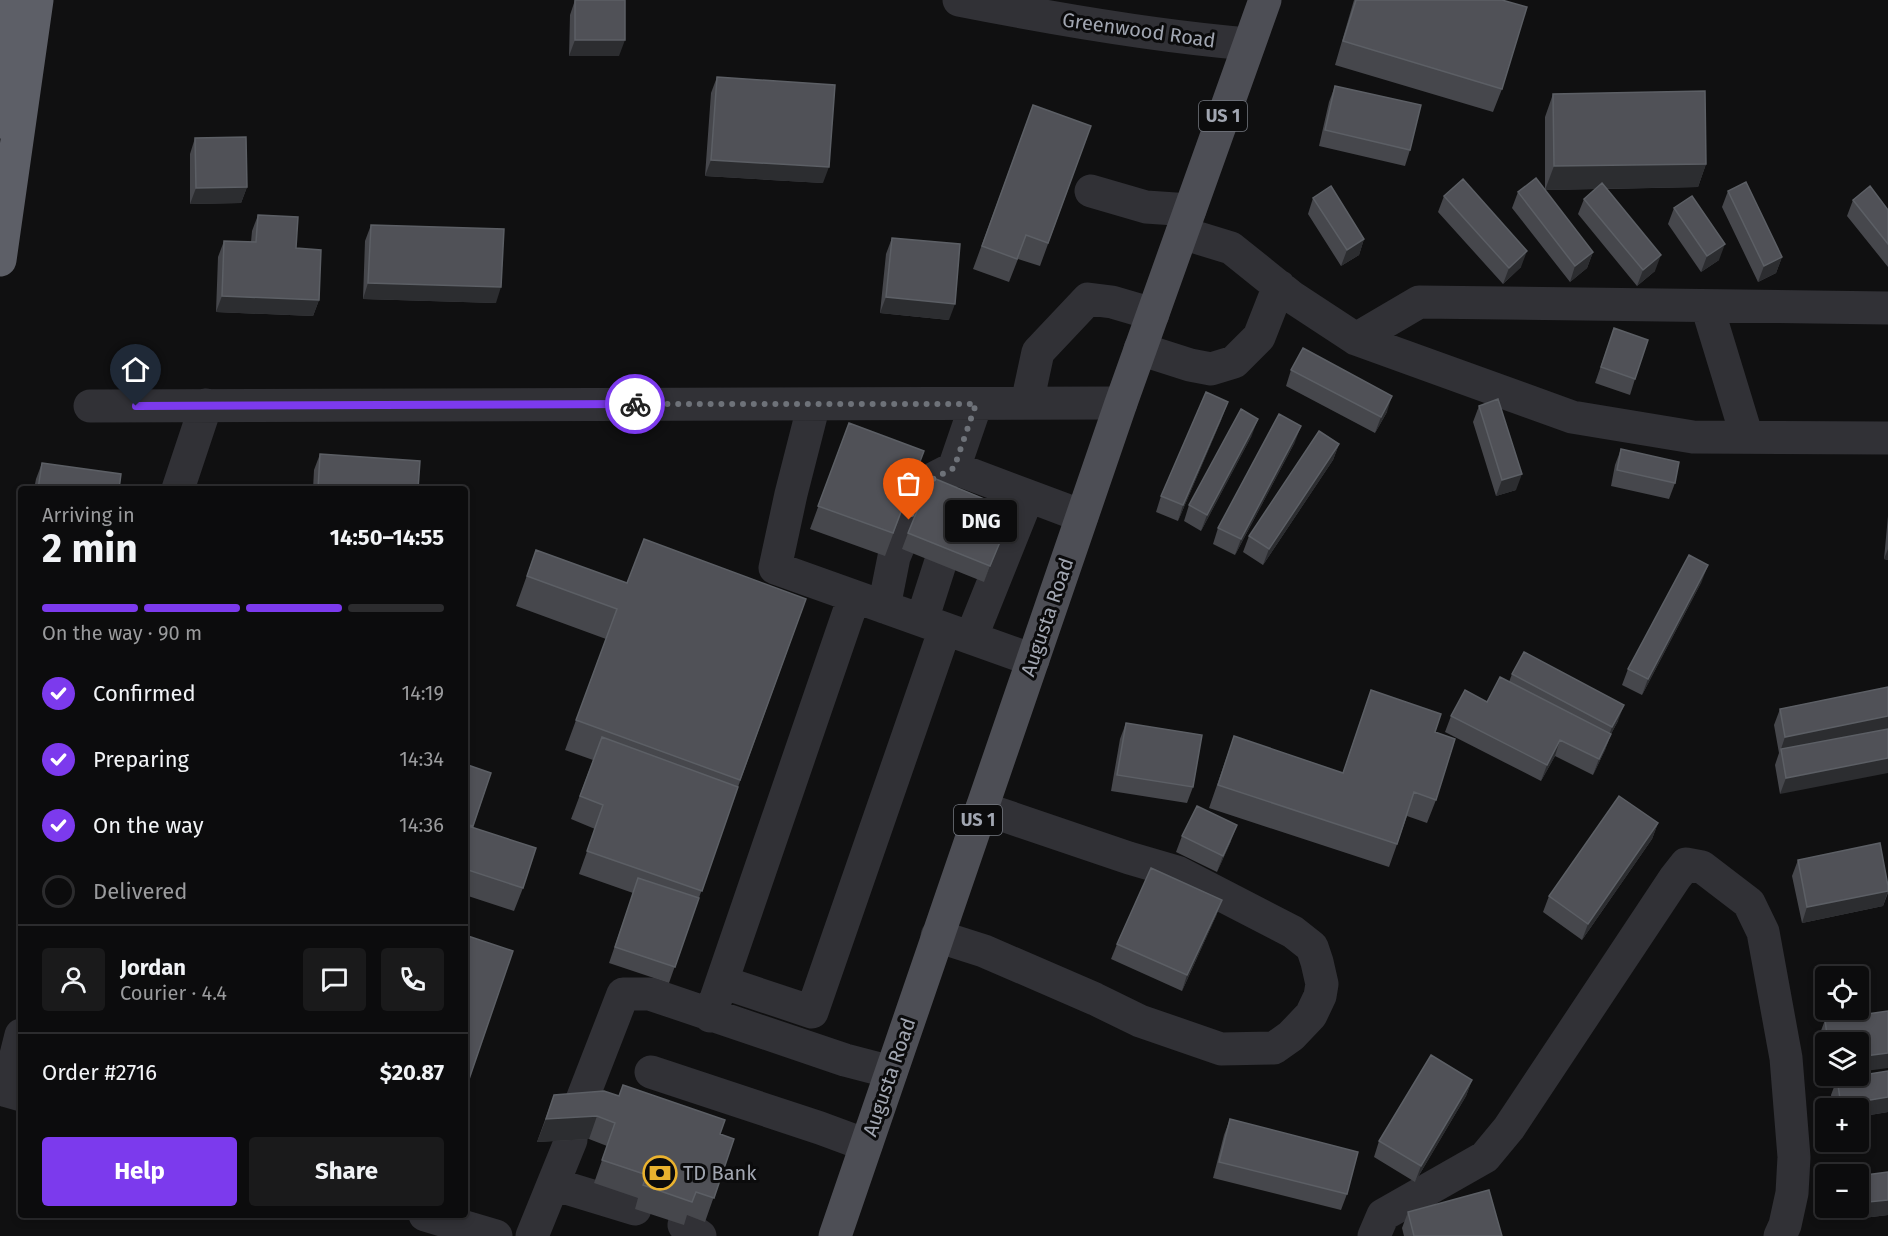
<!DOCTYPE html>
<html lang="en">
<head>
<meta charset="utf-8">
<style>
  :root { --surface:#0c0c0d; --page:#1a1a1b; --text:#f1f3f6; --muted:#9a9b9d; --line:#2c2c2e; --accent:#7c3aed }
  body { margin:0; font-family:"Fira Sans",sans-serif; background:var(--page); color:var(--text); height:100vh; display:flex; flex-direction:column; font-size:22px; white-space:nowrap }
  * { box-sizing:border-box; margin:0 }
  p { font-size:20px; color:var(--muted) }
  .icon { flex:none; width:33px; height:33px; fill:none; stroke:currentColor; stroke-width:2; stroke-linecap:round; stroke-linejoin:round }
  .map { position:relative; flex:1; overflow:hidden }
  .panel { position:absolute; left:18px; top:486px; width:450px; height:732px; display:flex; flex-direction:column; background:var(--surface); border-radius:6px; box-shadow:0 3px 9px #0003,0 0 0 2px var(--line) }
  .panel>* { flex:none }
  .buttons { position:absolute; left:1815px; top:966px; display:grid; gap:12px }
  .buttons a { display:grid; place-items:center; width:54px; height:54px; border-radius:6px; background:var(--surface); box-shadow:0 3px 9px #0003,0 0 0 2px var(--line); font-size:30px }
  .pin { position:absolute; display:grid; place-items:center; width:51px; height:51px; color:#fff; margin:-62px -26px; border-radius:50% 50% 50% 0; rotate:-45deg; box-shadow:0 0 6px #0007 }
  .pin .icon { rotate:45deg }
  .courier { position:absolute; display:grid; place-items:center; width:60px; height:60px; margin:-30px; border:4px solid #7c3aed; border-radius:50%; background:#fff; color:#222; box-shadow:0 2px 8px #0007 }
  .bubble { position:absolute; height:42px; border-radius:6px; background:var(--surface); box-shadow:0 3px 9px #0003,0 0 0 2px var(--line); font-size:20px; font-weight:700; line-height:42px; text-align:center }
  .headline em { font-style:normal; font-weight:700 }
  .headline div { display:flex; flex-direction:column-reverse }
  .headline { display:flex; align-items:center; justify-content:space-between; height:102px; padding:0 24px }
  h1 { font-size:39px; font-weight:700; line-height:45px }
  .bar { display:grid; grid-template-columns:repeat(4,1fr); gap:9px 6px; align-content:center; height:72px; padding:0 24px }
  .bar i { height:8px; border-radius:4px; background:var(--line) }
  .bar .selected { background:var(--accent) }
  .bar p { grid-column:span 4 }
  .line { display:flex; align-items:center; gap:15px; padding:0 24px; border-top:2px solid var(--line) }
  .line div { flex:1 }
  .round { display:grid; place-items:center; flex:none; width:63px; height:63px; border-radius:6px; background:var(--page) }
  ol { padding:0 24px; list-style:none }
  li { display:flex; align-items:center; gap:18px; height:66px }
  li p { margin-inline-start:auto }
  li .icon { padding:6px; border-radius:50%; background:var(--accent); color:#fff; stroke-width:4 }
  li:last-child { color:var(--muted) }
  li i { width:33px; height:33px; border:3px solid var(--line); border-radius:50% }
  .action { display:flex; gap:12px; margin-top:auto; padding:12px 24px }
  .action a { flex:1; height:69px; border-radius:6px; background:var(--accent); color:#fff; font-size:24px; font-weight:700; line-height:69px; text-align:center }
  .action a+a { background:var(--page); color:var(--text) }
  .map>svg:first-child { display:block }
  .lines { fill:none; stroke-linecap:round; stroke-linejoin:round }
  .minor { stroke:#313136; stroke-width:33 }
  .major { stroke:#4d4e55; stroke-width:33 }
  .highway { stroke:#5d5f67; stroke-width:33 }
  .wall { fill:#46474c }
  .shaded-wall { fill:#2c2d30 }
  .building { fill:#505157; stroke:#5c5f65; stroke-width:1.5 }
  .done { stroke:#6e7279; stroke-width:6; stroke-dasharray:0 10.8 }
  .route { stroke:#7c3aed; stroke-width:8 }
  .labels { text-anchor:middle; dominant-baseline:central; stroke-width:6; stroke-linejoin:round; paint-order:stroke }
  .shield { fill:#0b0b0c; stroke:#747880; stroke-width:1.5 }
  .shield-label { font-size:18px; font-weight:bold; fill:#a1a6b1 }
  .street-label { font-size:20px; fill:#a1a6b1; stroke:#0b0b0c }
  .poi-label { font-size:20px; fill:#a1a6b1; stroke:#0b0b0c; text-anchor:start }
</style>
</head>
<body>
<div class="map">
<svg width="1888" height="1236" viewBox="0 0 1888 1236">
  <rect width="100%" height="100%" fill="#101011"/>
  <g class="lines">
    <path class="minor" d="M959,0C1055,19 1152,36 1249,44
      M1091,191L1146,207L1190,210
      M1182,233L1231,248L1292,297L1356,339L1572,417L1693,437L1888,438
      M1707,306L1747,437
      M1356,339L1419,302L1888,308
      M1140,349L1190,365L1211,369L1234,362L1259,337L1279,286
      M1027,403L1038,352L1088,299L1112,302L1153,314
      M814,404L791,494L775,568L1033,660
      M90,406L1121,403
      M954,468L976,404
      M178,489L206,405
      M884,607L894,557L925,483L954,468L1082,516
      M922,620L940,564
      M971,638L1028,496
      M937,936L984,951L1095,999L1140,1021L1221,1049L1274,1048L1291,1036L1311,1015L1320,996L1322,984L1317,962L1312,947L1293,932L1177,872L1129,858L982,808
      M722,982L812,1012L945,629
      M710,1016L854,597
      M21,1035L7,1091L21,1095
      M651,1072L820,1128L866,1145
      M576,1115L623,994H650L845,1060L891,1072
      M553,1184L635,1209
      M425,1215L496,1236
      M684,1225L700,1236
      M532,1236L571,1140
      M1374,1236L1383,1215L1485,1157L1509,1128L1675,878L1686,864L1702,867L1749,903L1763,932L1786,1058L1794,1157L1792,1193L1785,1225L1780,1236"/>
    <path class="major" d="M835,1236L1121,403L1265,0"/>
    <path class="highway" d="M2,122L4,0
      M0,260L37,0"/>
  </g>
  <path class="wall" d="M575,0L619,56H569L570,15Z
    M1354,0H1502V89L1493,112L1335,65Z
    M717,77L823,183L705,176L711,93Z
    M1335,86L1410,150L1405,166L1319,146L1329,102Z
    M1553,94L1706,164L1698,187L1607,189L1655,271L1637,286L1578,214L1584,199L1596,189L1545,190V117Z
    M1033,105L1091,126L1040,266L1018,259L1009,282L973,269Z
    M195,138L247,187L241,203L190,204V154Z
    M1728,191L1782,257L1776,273L1758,282L1722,207Z
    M1518,192L1593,252L1587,268L1570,282L1512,208Z
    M1444,196L1521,267L1503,284L1438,212Z
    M1313,198L1364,239L1359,255L1341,266L1308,214Z
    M1853,200L1888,210V267L1847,216Z
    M1674,208L1719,260L1701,272L1668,224Z
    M258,215L296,248L319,300L313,316L216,312L218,257L224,241L251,242L252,231Z
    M371,225L496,303L363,299L365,241Z
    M892,238L949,320L880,313L886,254Z
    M1614,328L1635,379L1630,395L1595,383Z
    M1291,370L1387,412L1375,433L1286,386Z
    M1479,406L1516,490L1496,496L1473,422Z
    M1222,418L1178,521L1156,512L1161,496Z
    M849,423L924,451L885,556L810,529Z
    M1252,435L1201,531L1184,521L1189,505Z
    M1295,442L1235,555L1213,544L1218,528Z
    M1339,444L1333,460L1263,565L1243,552L1249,536Z
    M1621,449L1675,483L1669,499L1611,486L1615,465Z
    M320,454L418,489H313L314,470Z
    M42,463L119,489H34L36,479Z
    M1013,511L984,582L902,549L908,533Z
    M1888,516V560L1884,559Z
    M536,550L627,583L806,599L738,787L669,983L609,963L633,893L579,874L595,829L571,819L593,760L565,750L606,639L516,606Z
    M1702,581L1642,695L1622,685L1628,669Z
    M1512,674L1618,721L1611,734L1605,750L1593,775L1555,756L1541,781L1445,732L1451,716L1487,702L1509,682Z
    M1888,687L1780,794L1775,765L1779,753L1774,725L1780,709Z
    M1371,690L1435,732L1436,800L1427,823L1407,816L1389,867L1209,808L1234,736L1343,773Z
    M1126,723L1193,787L1187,803L1111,791L1120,739Z
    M465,764L491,773L473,827L523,888L514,911L465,895Z
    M1658,823L1652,839L1582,940L1543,912L1549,896Z
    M1182,836L1231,841L1217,872L1176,852Z
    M1798,860L1888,886V893L1883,906L1802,923L1792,876Z
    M1222,900L1216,916L1182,991L1111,959L1117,944Z
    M1825,1020L1858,1042H1826V1076H1832L1824,1077L1819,1036Z
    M1888,1071V1112L1858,1117V1108H1833L1831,1095L1837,1079Z
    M1472,1080L1466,1096L1415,1182L1374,1157L1379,1141Z
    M554,1095L720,1134L734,1139L705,1222L687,1215L684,1225L635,1209L638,1198L594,1183L607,1146L589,1139L537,1142Z
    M1230,1119L1347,1194L1341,1210L1213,1178L1224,1135Z
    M1888,1172V1215L1847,1220L1846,1208H1858Z
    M1408,1212L1502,1236H1404L1402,1228Z"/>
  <path class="shaded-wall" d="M575,40H625L619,56H569Z
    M711,160L829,167L823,183L705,176Z
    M1706,164L1698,187L1545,190L1554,166Z
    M247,187L241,203L190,204L196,188Z
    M1364,239L1359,255L1341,266L1347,250Z
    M1725,244L1719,260L1701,272L1707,256Z
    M1527,251L1521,267L1503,284L1509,268Z
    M1593,252L1587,268L1570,282L1575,266Z
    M1661,255L1655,271L1637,286L1643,270Z
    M1782,257L1776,273L1758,282L1764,266Z
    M368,283L501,287L496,303L363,299Z
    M222,296L319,300L313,316L216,312Z
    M886,297L955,304L949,320L880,313Z
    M1392,396L1387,412L1375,433L1381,417Z
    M1228,402L1222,418L1178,521L1183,505Z
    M1258,419L1252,435L1201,531L1207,515Z
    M1301,426L1295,442L1235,555L1241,539Z
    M1339,444L1333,460L1263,565L1269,549Z
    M1522,474L1516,490L1496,496L1502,480Z
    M1013,511L1007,527L984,582L990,566Z
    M1888,549V560L1884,559Z
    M1708,565L1702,581L1642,695L1648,679Z
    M1624,705L1618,721L1606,743L1612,727Z
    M1888,716V731L1781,749L1785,737Z
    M1611,734L1605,750L1593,775L1599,759Z
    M1560,740L1555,756L1541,781L1547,765Z
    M1888,758V773L1780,794L1786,778Z
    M1658,823L1652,839L1582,940L1588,924Z
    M1237,825L1231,841L1217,872L1223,856Z
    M1888,891L1883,906L1802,923L1807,907Z
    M1222,900L1216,916L1182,991L1187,975Z
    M1888,1053V1068L1858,1072V1057Z
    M1472,1080L1466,1096L1415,1182L1421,1166Z
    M1888,1097V1112L1858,1117V1108H1839L1841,1105Z
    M597,1116L589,1139L537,1142L546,1119Z
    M1888,1200V1215L1847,1220L1852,1208H1858V1203Z"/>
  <path class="building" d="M575,0H625V40H575Z
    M1356,0H1502L1527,7L1502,89L1343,41Z
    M717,77L835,85L829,167L711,160Z
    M1335,86L1421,105L1410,150L1325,130Z
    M1705,91L1706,164L1554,166L1553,94Z
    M1033,105L1091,126L1048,243L1026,235L1017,259L982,246Z
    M246,137L247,187L196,188L195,138Z
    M1536,178L1593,252L1575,266L1518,192Z
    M1463,179L1527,251L1509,268L1444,196Z
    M1746,182L1782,257L1764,266L1728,191Z
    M1602,183L1661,255L1643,270L1584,199Z
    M1331,186L1364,239L1347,250L1313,198Z
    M1870,186L1888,210V244L1853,200Z
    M1692,196L1725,244L1707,256L1674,208Z
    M258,215L298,217L296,248L321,250L319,300L222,296L224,241L256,242Z
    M371,225L504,229L501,287L368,283Z
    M892,238L960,244L955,304L886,297Z
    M1614,328L1648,340L1635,379L1601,367Z
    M1303,348L1392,396L1381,417L1291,370Z
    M1206,392L1228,402L1183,505L1161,496Z
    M1498,399L1522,474L1502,480L1479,406Z
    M1241,409L1258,419L1207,515L1189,505Z
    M1279,414L1301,426L1241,539L1218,528Z
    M849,423L924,451L893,533L818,506Z
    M1319,431L1339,444L1269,549L1249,536Z
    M1621,449L1679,462L1675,483L1617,470Z
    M320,454L420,461L418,489H318Z
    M42,463L121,474L119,489H38Z
    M931,477L1013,511L990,566L908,533Z
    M644,539L806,599L740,780L576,720L617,609L527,576L536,550L627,583Z
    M1689,555L1708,565L1648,679L1628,669Z
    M1524,652L1624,705L1612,727L1512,674Z
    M1500,677L1611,734L1599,759L1560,740L1547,765L1451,716L1465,690L1487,702Z
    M1888,687V716L1785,737L1780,709Z
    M1371,690L1441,714L1435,732L1455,739L1436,800L1414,792L1397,844L1218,785L1234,736L1343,773Z
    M1126,723L1202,735L1193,787L1117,775Z
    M1888,729V758L1786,778L1781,749Z
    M602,737L738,787L702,891L587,851L603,805L580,796Z
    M465,764L491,773L473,826L465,824Z
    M1619,796L1658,823L1588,924L1549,896Z
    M1197,806L1237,825L1223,856L1182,836Z
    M465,825L536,848L523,888L465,869Z
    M1880,843L1888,886V891L1807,907L1798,860Z
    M1151,868L1222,900L1187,975L1117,944Z
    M638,878L699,898L675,967L615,947Z
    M465,935L513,951L465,1091Z
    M1888,1011V1053L1858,1057V1042H1828L1825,1020Z
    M1431,1055L1472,1080L1421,1166L1379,1141Z
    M1888,1071V1097L1841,1105L1837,1079Z
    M623,1085L725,1120L720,1134L734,1139L714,1198L696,1192L692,1202L643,1185L647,1175L602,1160L615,1123L597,1116L546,1119L554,1095L604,1091L619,1096Z
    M1230,1119L1358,1152L1347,1194L1219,1162Z
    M1888,1172V1200L1858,1203V1176Z
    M1489,1190L1502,1236H1414L1408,1212Z"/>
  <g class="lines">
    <path class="done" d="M635,404H976L954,468L925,483L909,520"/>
    <path class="route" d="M136,406L635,404"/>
  </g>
  <defs>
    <symbol id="bank-ring" viewBox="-11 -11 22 22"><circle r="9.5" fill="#0b0b0c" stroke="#eab22e" stroke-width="1.5"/><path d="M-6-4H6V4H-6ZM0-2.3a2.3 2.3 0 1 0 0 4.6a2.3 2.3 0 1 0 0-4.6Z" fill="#eab22e"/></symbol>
  </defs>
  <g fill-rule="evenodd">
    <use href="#bank-ring" x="641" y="1154" width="38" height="38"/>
  </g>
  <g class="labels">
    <g class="shield">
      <rect x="1199" y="101" width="48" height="30" rx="4.5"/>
      <rect x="954" y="805" width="48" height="30" rx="4.5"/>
    </g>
    <g class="shield-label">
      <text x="1223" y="116">US 1</text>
      <text x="978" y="820">US 1</text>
    </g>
    <g class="street-label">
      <text transform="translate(1139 30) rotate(8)">Greenwood Road</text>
      <text transform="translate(1047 617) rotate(-71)">Augusta Road</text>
      <text transform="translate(889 1077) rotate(-71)">Augusta Road</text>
    </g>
    <g class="poi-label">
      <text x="683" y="1173">TD Bank</text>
    </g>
  </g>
</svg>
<div class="buttons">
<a><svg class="icon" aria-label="locate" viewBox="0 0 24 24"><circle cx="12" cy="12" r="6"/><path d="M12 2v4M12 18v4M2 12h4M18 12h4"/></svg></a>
<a><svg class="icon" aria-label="layers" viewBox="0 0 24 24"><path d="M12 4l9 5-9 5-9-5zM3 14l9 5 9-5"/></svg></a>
<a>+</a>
<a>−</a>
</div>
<div class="pin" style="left:909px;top:520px;background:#ea580c"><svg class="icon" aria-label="bag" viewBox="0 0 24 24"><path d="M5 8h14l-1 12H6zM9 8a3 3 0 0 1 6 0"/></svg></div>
<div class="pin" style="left:136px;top:406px;background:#1f2937"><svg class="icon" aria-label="home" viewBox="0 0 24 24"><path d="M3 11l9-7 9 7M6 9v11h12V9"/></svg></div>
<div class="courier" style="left:635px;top:404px"><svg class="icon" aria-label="bike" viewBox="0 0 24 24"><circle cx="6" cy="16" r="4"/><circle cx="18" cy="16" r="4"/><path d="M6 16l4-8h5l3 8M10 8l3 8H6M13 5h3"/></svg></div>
<div class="bubble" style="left:945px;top:500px;width:72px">DNG</div>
<section class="panel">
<div class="headline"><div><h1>2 min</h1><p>Arriving in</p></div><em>14:50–14:55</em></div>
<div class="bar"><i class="selected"></i><i class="selected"></i><i class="selected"></i><i></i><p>On the way · 90 m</p></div>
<ol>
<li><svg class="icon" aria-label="check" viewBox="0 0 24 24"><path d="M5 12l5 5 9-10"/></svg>Confirmed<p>14:19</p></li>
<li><svg class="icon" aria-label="check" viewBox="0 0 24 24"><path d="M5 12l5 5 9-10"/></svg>Preparing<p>14:34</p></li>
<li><svg class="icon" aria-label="check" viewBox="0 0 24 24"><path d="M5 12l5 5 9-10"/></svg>On the way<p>14:36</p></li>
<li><i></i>Delivered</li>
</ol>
<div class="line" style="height:108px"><a class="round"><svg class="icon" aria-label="person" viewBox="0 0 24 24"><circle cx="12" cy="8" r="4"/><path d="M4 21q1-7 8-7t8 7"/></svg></a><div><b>Jordan</b><p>Courier · 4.4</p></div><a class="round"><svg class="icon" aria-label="chat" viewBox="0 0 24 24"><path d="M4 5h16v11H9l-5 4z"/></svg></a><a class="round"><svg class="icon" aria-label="phone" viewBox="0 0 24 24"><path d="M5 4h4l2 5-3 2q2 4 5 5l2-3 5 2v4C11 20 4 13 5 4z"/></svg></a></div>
<div class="line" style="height:78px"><div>Order #2716</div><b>$20.87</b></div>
<div class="action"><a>Help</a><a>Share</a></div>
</section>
</div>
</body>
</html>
